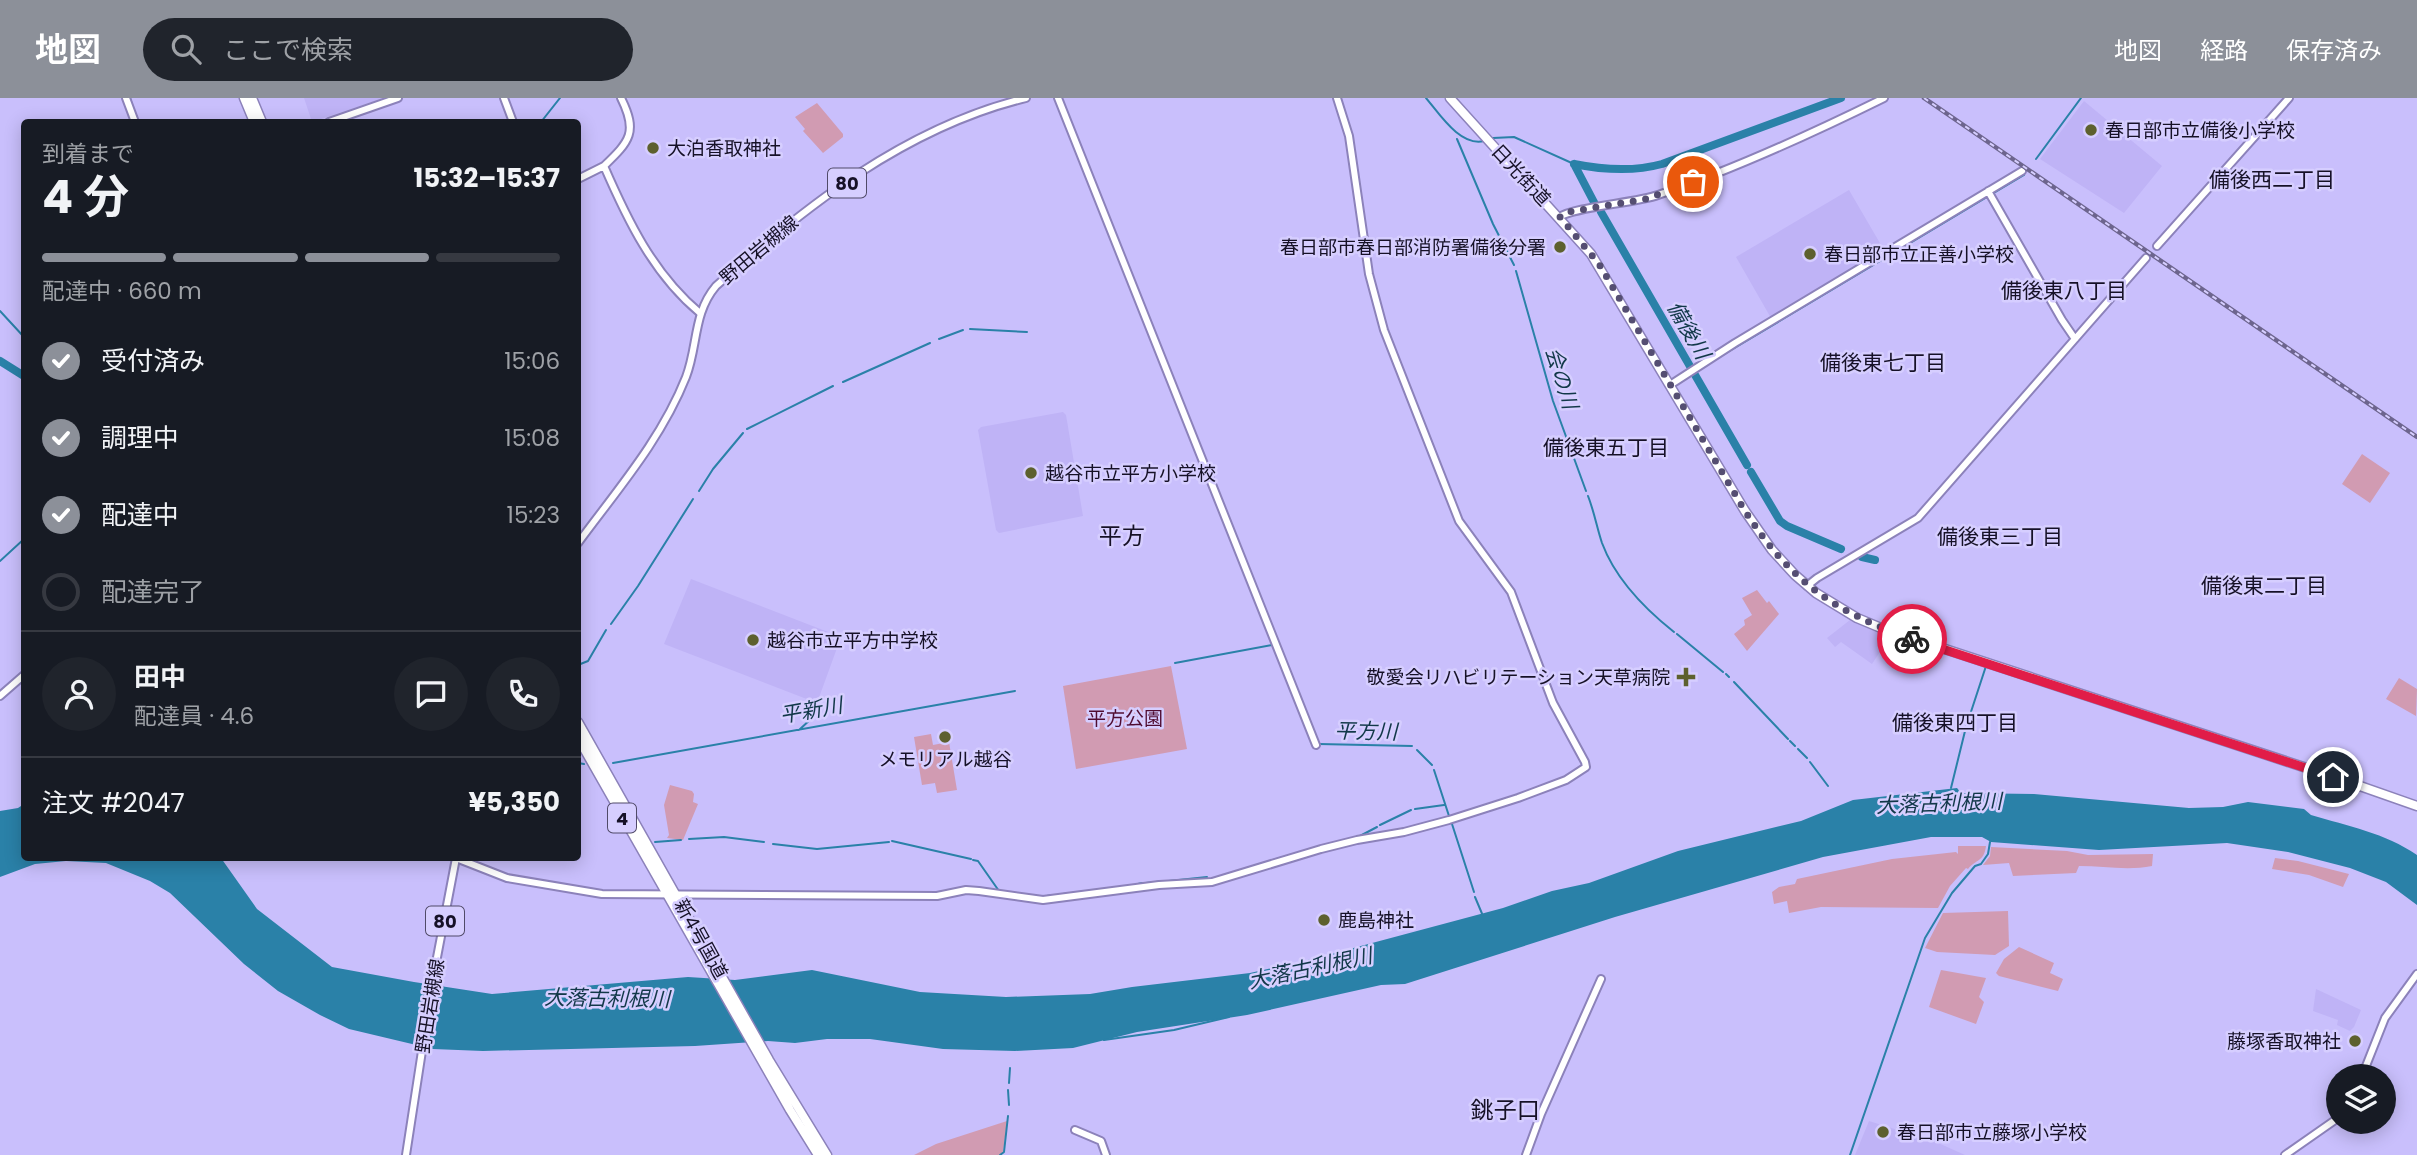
<!DOCTYPE html>
<html lang="ja">
<head>
<meta charset="utf-8">
<style>
  :root { --surface:#171b24; --page:#20242c; --text:#f1f3f6; --muted:#9ea1a6; --line:#363941; --accent:#8c9099 }
  body { margin:0; font-family:Poppins,"Noto Sans JP",sans-serif; background:var(--page); color:var(--text); height:100vh; display:flex; flex-direction:column; font-size:26px; white-space:nowrap }
  * { box-sizing:border-box; margin:0 }
  p { font-size:23px; color:var(--muted) }
  .icon { flex:none; width:38px; height:38px; fill:none; stroke:currentColor; stroke-width:2; stroke-linecap:round; stroke-linejoin:round }
  .map { position:relative; flex:1; overflow:hidden }
  .drawer { position:absolute; left:21px; top:21px; width:560px; height:742px; display:flex; flex-direction:column; background:var(--surface); border-radius:7px; box-shadow:0 4px 18px #0003 }
  .drawer>* { flex:none }
  .tools { position:absolute; left:2326px; top:966px; display:grid; gap:14px }
  .tools a { display:grid; place-items:center; width:70px; height:70px; border-radius:50%; background:var(--surface); box-shadow:0 4px 18px #0003; font-size:35px }
  .pin { position:absolute; display:grid; place-items:center; width:60px; height:60px; color:#fff; margin:-30px; border:4px solid #fff; border-radius:50%; box-shadow:0 2px 7px #0007 }
  .courier { position:absolute; display:grid; place-items:center; width:70px; height:70px; margin:-35px; border:5px solid #e11d48; border-radius:50%; background:#fff; color:#222; box-shadow:0 2px 9px #0007 }
  .headline em { font-style:normal; font-weight:700 }
  .headline div { display:flex; flex-direction:column-reverse }
  .headline { display:flex; align-items:center; justify-content:space-between; height:119px; padding:0 21px }
  h1 { font-size:46px; font-weight:700; line-height:52px }
  .bar { display:grid; grid-template-columns:repeat(4,1fr); gap:10px 7px; align-content:center; height:84px; padding:0 21px }
  .bar i { height:9px; border-radius:5px; background:var(--line) }
  .bar .current { background:var(--accent) }
  .bar p { grid-column:span 4 }
  .line { display:flex; align-items:center; gap:18px; padding:0 21px; border-top:2px solid var(--line) }
  .line div { flex:1 }
  .round { display:grid; place-items:center; flex:none; width:74px; height:74px; border-radius:37px; background:var(--page) }
  ol { padding:0 21px; list-style:none }
  li { display:flex; align-items:center; gap:21px; height:77px }
  li p { margin-inline-start:auto }
  li .icon { padding:7px; border-radius:50%; background:var(--accent); color:#fff; stroke-width:4 }
  li:last-child { color:var(--muted) }
  li i { width:38px; height:38px; border:4px solid var(--line); border-radius:50% }
  header { display:flex; align-items:center; gap:42px; box-sizing:border-box; height:98px; padding:0 35px; background:var(--accent); color:#fff }
  header strong { font-size:33px }
  nav { display:flex; gap:38px; margin-inline-start:auto; font-size:24px }
  .search { width:490px; height:63px; background:var(--page); display:flex; align-items:center; gap:18px; box-sizing:border-box; padding:0 24px; border-radius:38px; color:var(--muted); font-size:26px }
  .map>svg:first-child { display:block }
  .built { fill:#bfb3f6 }
  .green { fill:#d19bb2 }
  .water { fill:#2a81a8 }
  .lines { fill:none; stroke-linecap:round; stroke-linejoin:round }
  .stream { stroke:#2a81a8; stroke-width:2 }
  .river { stroke:#2a81a8; stroke-width:8 }
  .secondary-casing { stroke:#8c82ba; stroke-width:10 }
  .primary-casing { stroke:#8c82ba; stroke-width:10 }
  .highway-casing { stroke:#8c82ba; stroke-width:11 }
  .secondary { stroke:#fff; stroke-width:6 }
  .primary { stroke:#fff; stroke-width:6 }
  .highway { stroke:#fff; stroke-width:8 }
  .rail-casing { stroke:#6d658e; stroke-width:4.5 }
  .rail { stroke:#d6ceff; stroke-width:2; stroke-dasharray:5; stroke-linecap:butt }
  .done { stroke:#554e72; stroke-width:7; stroke-dasharray:0 12.6 }
  .route { stroke:#e11d48; stroke-width:9 }
  .poi-dot { fill:#5d602e; stroke:#d6ceff; stroke-width:2.5 }
  .labels { text-anchor:middle; dominant-baseline:central; stroke-width:5; stroke-linejoin:round; paint-order:stroke }
  .shield { fill:#d6ceff; stroke:#504a68; stroke-width:2 }
  .shield-label { font-size:18px; font-weight:bold; fill:#161127 }
  .poi-label { font-size:19px; fill:#161127; stroke:#d6ceff; text-anchor:start }
  .street-label { font-size:19px; fill:#161127; stroke:#d6ceff }
  .park-label { font-size:19px; fill:#4f0c31; stroke:#d6ceff }
  .neighbourhood-label { font-size:21px; fill:#161127; stroke:#d6ceff }
  .water-label { font-size:21px; font-style:italic; fill:#123849; stroke:#d6ceff }
  .quarter-label { font-size:23px; fill:#161127; stroke:#d6ceff }
</style>
</head>
<body>
<header>
<strong>地図</strong>
<div class="search"><svg class="icon" aria-label="search" viewBox="0 0 24 24"><circle cx="10" cy="10" r="6"/><path d="M15 15l6 6"/></svg>ここで検索</div>
<nav><a>地図</a><a>経路</a><a>保存済み</a></nav>
</header>
<div class="map">
<svg width="2417" height="1057" viewBox="0 0 2417 1057">
  <rect width="100%" height="100%" fill="#c9bffc"/>
  <path class="built" d="M304,0H384L312,24Z
    M2084,3L2162,68L2124,115L2040,61Z
    M1849,92L1884,152L1771,220L1736,159Z
    M1063,314L1066,317L1083,418L999,435L996,432L978,332L981,329Z
    M691,481L841,539L817,605L664,546Z
    M1850,522L1889,540L1872,566L1841,544L1835,549L1827,540Z
    M2316,891L2361,912L2354,929L2350,933L2337,927L2338,922L2313,913Z
    M1869,1023L1936,1044L1965,1057H1855Z"/>
  <path class="green" d="M817,5L843,36V39L823,55L803,33L805,31L795,19Z
    M2362,356L2390,375L2370,405L2342,386Z
    M1757,492L1767,505L1769,503L1779,516L1747,553L1734,536L1745,527L1744,522L1752,517L1742,500Z
    M1171,568L1187,651L1076,671L1063,588Z
    M2399,580L2417,591L2416,618L2386,601Z
    M931,636L933,647L949,644L957,692L937,695L935,685L922,687L914,639Z
    M670,687L692,693L694,696L693,704L698,706L683,742L667,740L669,737L664,707Z
    M1958,748H1986C1984,764 1976,761 1968,771L1966,770L1950,788L1938,810L1821,809L1789,815L1787,803L1774,806L1772,794L1779,789L1795,786L1797,781L1892,761L1956,754L1958,756Z
    M1991,749L2067,753L2088,757L2153,756L2152,768C2128,773 2103,768 2079,768L2076,775L2013,778L2009,765L1983,767L1990,758Z
    M2275,760L2298,763L2349,776L2343,789L2309,777L2272,771Z
    M2008,813L2009,848L1995,857L1937,854L1925,850L1943,815Z
    M2019,849L2054,865L2050,875L2063,881L2058,893L1999,878L1996,875L2004,861Z
    M1941,872L1986,880L1979,899L1984,904L1976,926L1929,909Z
    M1007,1023L1003,1054L1000,1057H914L936,1046Z"/>
  <path class="water" d="M1957,690L1961,695L2034,696L2189,710L2223,709L2248,704L2304,711L2311,717C2348,728 2385,735 2417,757V807L2386,784L2350,770L2288,754L2227,745L2099,752L1991,744L1982,739H1931L1823,759L1615,819L1405,886L1381,887L1247,917L1137,934L1073,950L1015,953L943,951L870,941H827L795,945L768,943L695,948L483,953L433,951L349,931L320,917L278,893L244,866L170,795L150,783L106,765L66,763L35,766L0,779V713L18,710L24,706V760H221L257,811L332,869L414,884L492,896L688,879L735,882L812,872L920,894L1006,899L1090,896L1132,889L1250,875L1316,860L1503,810L1552,793L1589,785L1678,753L1801,723L1853,702Z"/>
  <g class="lines">
    <path class="stream" d="M130,0L134,13
      M1426,0C1439,15 1460,49 1484,43
      M136,17L138,24
      M541,24L560,0
      M1493,40L1514,39L1574,66
      M1457,41L1493,126L1514,167
      M2036,61L2081,0
      M1992,96L2024,77
      M1516,173L1553,303L1586,393
      M0,213L24,239
      M970,231L1027,234
      M939,241L963,232
      M1721,258L1987,99
      M1695,275L1717,260
      M843,284L930,245
      M747,331L833,288
      M699,393L713,371L743,335
      M1588,398C1594,413 1597,430 1602,445C1615,480 1645,511 1674,534
      M0,463L24,441
      M611,526L638,488L693,401
      M1677,536L1723,574
      M1175,565L1272,547
      M578,567L588,563L606,532
      M1726,576L1729,579
      M1734,584L1788,641
      M799,632L812,620L817,612
      M1790,643L1795,648
      M1319,646L1412,648
      M1798,651L1807,660
      M1417,652L1432,667
      M1810,664L1828,688
      M578,665L584,666
      M613,665L1015,593
      M1434,672L1449,718
      M1951,690L1966,629L1986,568
      M1415,711L1444,707
      M1452,726L1474,794
      M1380,727L1411,712
      M1358,739L1377,729
      M689,741L724,739L764,744
      M892,743L971,761
      M655,744L681,742
      M773,746L817,751L889,744
      M973,762L978,763L999,793
      M1244,771L1283,759
      M1169,783L1207,779
      M1146,785L1165,783
      M1138,786L1142,785
      M1114,789H1116
      M1119,789L1129,788
      M1063,796L1112,790
      M1039,799L1054,797
      M1475,799L1483,818
      M1104,942L1174,932L1229,919
      M1009,985L1010,970
      M1008,992L1009,1007
      M1000,1057L1004,1054L1008,1018
      M1850,1057L1925,840L1952,795L1975,768L1981,766L1988,756L1990,744"/>
    <path class="river" d="M1574,66C1604,72 1633,74 1662,66L1841,0
      M1574,66L1596,108
      M1601,114L1747,367
      M0,263L24,278
      M1751,374L1780,423L1787,428L1841,451
      M1862,459L1875,462"/>
    <defs>
      <path id="secondary" d="M126,0L135,24
        M504,0L513,24
        M621,0C638,34 630,43 604,68C627,121 653,176 700,215
        M1058,0L1316,647
        M329,24L398,0
        M578,81L604,68
        M1988,93L2062,222L2075,241
        M1560,119C1573,109 1636,105 1658,97C1735,71 1811,36 1884,0
        M2157,148L2289,0
        M1670,287L1735,245L2022,73
        M1807,488L1817,480L1918,420L2146,160
        M0,598L24,577
        M456,760L507,780L602,796L937,798L966,792L979,793L1043,802L1159,787L1212,784L1321,751L1357,742L1404,734L1449,722L1518,700L1566,682L1586,669L1585,664L1553,605L1511,494L1459,423L1384,232L1369,176L1349,38L1337,0
        M2362,978L2385,920L2417,876
        M1075,1032L1101,1043L1106,1057
        M1526,1057L1541,1016L1601,881
        M2285,1057L2338,1020"/>
      <path id="primary" d="M578,445C617,392 661,342 686,279C698,248 693,215 716,188C806,108 906,29 1026,0
        M406,1057L434,875L456,760"/>
      <path id="highway" d="M244,0L254,24
        M252,0L262,24
        M1450,0L1591,156L1745,413L1772,452L1795,477L1816,495L1857,520L1881,530L2340,681L2417,708
        M578,624L769,962L827,1057
        M578,640L790,1012L818,1057"/>
    </defs>
    <use href="#secondary" class="secondary-casing"/>
    <use href="#primary" class="primary-casing"/>
    <use href="#highway" class="highway-casing"/>
    <use href="#secondary" class="secondary"/>
    <use href="#primary" class="primary"/>
    <use href="#highway" class="highway"/>
    <defs>
      <path id="rail" d="M1924,0L2417,339"/>
    </defs>
    <use href="#rail" class="rail-casing"/>
    <use href="#rail" class="rail"/>
  </g>
  <g class="lines">
    <path class="done" d="M1693,84L1646,101L1568,114L1560,119L1599,166L1745,413C1791,484 1833,513 1912,541"/>
    <path class="route" d="M1912,541L2333,679"/>
  </g>
  <g class="poi-dot">
    <circle cx="2091" cy="32" r="7"/>
    <circle cx="653" cy="50" r="7"/>
    <circle cx="1560" cy="149" r="7"/>
    <circle cx="1810" cy="156" r="7"/>
    <circle cx="1031" cy="375" r="7"/>
    <circle cx="753" cy="542" r="7"/>
    <path d="M1682.5 568.5h7v7h7v7h-7v7h-7v-7h-7v-7h7z"/>
    <circle cx="945" cy="639" r="7"/>
    <circle cx="1324" cy="822" r="7"/>
    <circle cx="2355" cy="943" r="7"/>
    <circle cx="1883" cy="1034" r="7"/>
  </g>
  <g class="labels">
    <g class="shield">
      <rect x="828" y="70.5" width="38" height="29" rx="5"/>
      <rect x="608" y="705.5" width="28" height="29" rx="5"/>
      <rect x="426" y="808.5" width="38" height="29" rx="5"/>
    </g>
    <g class="shield-label">
      <text x="847" y="85">80</text>
      <text x="622" y="720">4</text>
      <text x="445" y="823">80</text>
    </g>
    <g class="poi-label">
      <text x="2105" y="32">春日部市立備後小学校</text>
      <text x="667" y="50">大泊香取神社</text>
      <text x="1546" y="149" text-anchor="end">春日部市春日部消防署備後分署</text>
      <text x="1824" y="156">春日部市立正善小学校</text>
      <text x="1045" y="375">越谷市立平方小学校</text>
      <text x="767" y="542">越谷市立平方中学校</text>
      <text x="1670" y="579" text-anchor="end">敬愛会リハビリテーション天草病院</text>
      <text x="945" y="661" text-anchor="middle">メモリアル越谷</text>
      <text x="1338" y="822">鹿島神社</text>
      <text x="2341" y="943" text-anchor="end">藤塚香取神社</text>
      <text x="1897" y="1034">春日部市立藤塚小学校</text>
    </g>
    <g class="street-label">
      <text transform="translate(1521 77) rotate(47)">日光街道</text>
      <text transform="translate(759 152) rotate(-40)">野田岩槻線</text>
      <text transform="translate(701 841) rotate(61)">新4号国道</text>
      <text transform="translate(430 908) rotate(-81)">野田岩槻線</text>
    </g>
    <g class="park-label">
      <text x="1125" y="620">平方公園</text>
    </g>
    <g class="neighbourhood-label">
      <text x="2272" y="81">備後西二丁目</text>
      <text x="2064" y="192">備後東八丁目</text>
      <text x="1883" y="264">備後東七丁目</text>
      <text x="1606" y="349">備後東五丁目</text>
      <text x="2000" y="438">備後東三丁目</text>
      <text x="2264" y="487">備後東二丁目</text>
      <text x="1955" y="624">備後東四丁目</text>
    </g>
    <g class="water-label">
      <text transform="translate(1689 232) rotate(60)">備後川</text>
      <text transform="translate(1562 280) rotate(73)">会の川</text>
      <text transform="translate(811 612) rotate(-10)">平新川</text>
      <text transform="translate(1366 633) rotate(1)">平方川</text>
      <text transform="translate(1939 705) rotate(-2)">大落古利根川</text>
      <text transform="translate(1310 870) rotate(-12)">大落古利根川</text>
      <text transform="translate(607 900) rotate(1)">大落古利根川</text>
    </g>
    <g class="quarter-label">
      <text x="1122" y="438">平方</text>
      <text x="1505" y="1012">銚子口</text>
    </g>
  </g>
</svg>
<div class="tools">
<a><svg class="icon" aria-label="layers" viewBox="0 0 24 24"><path d="M12 4l9 5-9 5-9-5zM3 14l9 5 9-5"/></svg></a>
</div>
<div class="pin" style="left:1693px;top:84px;background:#ea580c"><svg class="icon" aria-label="bag" viewBox="0 0 24 24"><path d="M5 8h14l-1 12H6zM9 8a3 3 0 0 1 6 0"/></svg></div>
<div class="pin" style="left:2333px;top:679px;background:#1f2937"><svg class="icon" aria-label="home" viewBox="0 0 24 24"><path d="M3 11l9-7 9 7M6 9v11h12V9"/></svg></div>
<div class="courier" style="left:1912px;top:541px"><svg class="icon" aria-label="bike" viewBox="0 0 24 24"><circle cx="6" cy="16" r="4"/><circle cx="18" cy="16" r="4"/><path d="M6 16l4-8h5l3 8M10 8l3 8H6M13 5h3"/></svg></div>
<section class="drawer">
<div class="headline"><div><h1>4 分</h1><p>到着まで</p></div><em>15:32–15:37</em></div>
<div class="bar"><i class="current"></i><i class="current"></i><i class="current"></i><i></i><p>配達中 · 660 m</p></div>
<ol>
<li><svg class="icon" aria-label="check" viewBox="0 0 24 24"><path d="M5 12l5 5 9-10"/></svg>受付済み<p>15:06</p></li>
<li><svg class="icon" aria-label="check" viewBox="0 0 24 24"><path d="M5 12l5 5 9-10"/></svg>調理中<p>15:08</p></li>
<li><svg class="icon" aria-label="check" viewBox="0 0 24 24"><path d="M5 12l5 5 9-10"/></svg>配達中<p>15:23</p></li>
<li><i></i>配達完了</li>
</ol>
<div class="line" style="height:126px"><a class="round"><svg class="icon" aria-label="person" viewBox="0 0 24 24"><circle cx="12" cy="8" r="4"/><path d="M4 21q1-7 8-7t8 7"/></svg></a><div><b>田中</b><p>配達員 · 4.6</p></div><a class="round"><svg class="icon" aria-label="chat" viewBox="0 0 24 24"><path d="M4 5h16v11H9l-5 4z"/></svg></a><a class="round"><svg class="icon" aria-label="phone" viewBox="0 0 24 24"><path d="M5 4h4l2 5-3 2q2 4 5 5l2-3 5 2v4C11 20 4 13 5 4z"/></svg></a></div>
<div class="line" style="height:91px"><div>注文 #2047</div><b>¥5,350</b></div>
</section>
</div>
</body>
</html>
